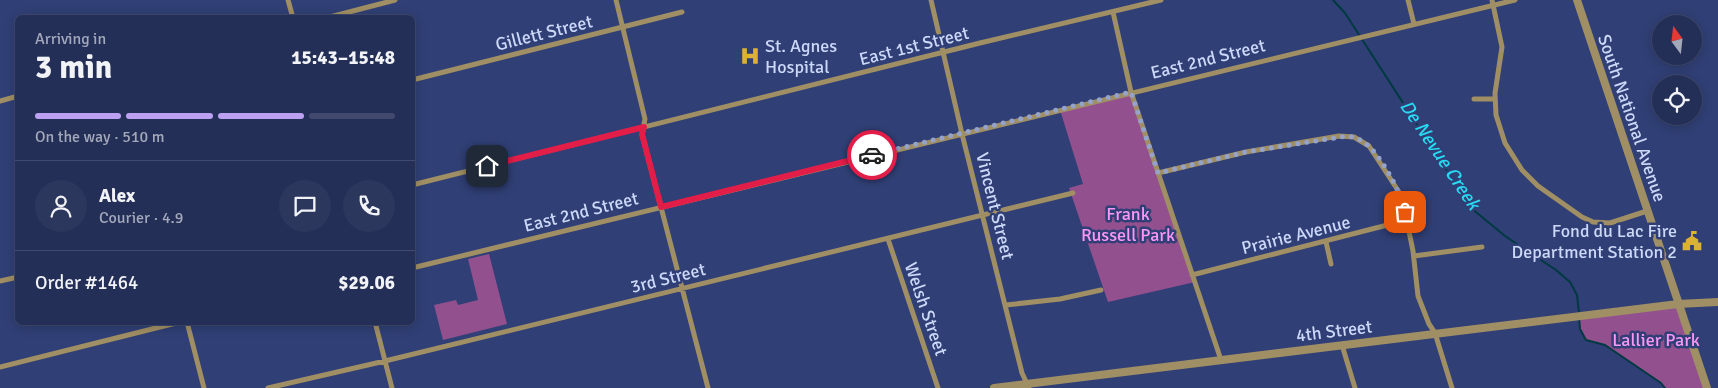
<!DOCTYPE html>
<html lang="en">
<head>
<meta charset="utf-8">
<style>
  :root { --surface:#242f58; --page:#2c375e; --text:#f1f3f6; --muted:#a3a9ba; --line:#414a6e; --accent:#bca0f2 }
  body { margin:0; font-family:Signika,sans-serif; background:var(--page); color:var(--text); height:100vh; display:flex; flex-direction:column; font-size:19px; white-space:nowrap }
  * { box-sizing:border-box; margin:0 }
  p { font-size:16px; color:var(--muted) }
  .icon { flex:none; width:28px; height:28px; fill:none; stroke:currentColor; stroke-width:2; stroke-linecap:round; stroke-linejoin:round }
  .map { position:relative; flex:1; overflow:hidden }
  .panel { position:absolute; left:15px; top:15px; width:400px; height:310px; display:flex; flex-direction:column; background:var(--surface); border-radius:8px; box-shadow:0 2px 12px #0003,0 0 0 1px var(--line) }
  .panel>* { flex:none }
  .needle { width:32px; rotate:345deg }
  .fabs { position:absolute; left:1652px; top:15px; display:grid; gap:10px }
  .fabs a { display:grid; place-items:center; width:50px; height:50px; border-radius:50%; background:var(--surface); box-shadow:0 2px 12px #0003,0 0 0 1px var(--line); font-size:25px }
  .pin { position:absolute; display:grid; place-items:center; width:42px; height:42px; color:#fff; margin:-21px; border-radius:10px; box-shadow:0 2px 8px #0006 }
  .courier { position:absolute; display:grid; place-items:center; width:50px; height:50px; margin:-25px; border:4px solid #e11d48; border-radius:50%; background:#fff; color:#222; box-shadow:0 1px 6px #0007 }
  .headline em { font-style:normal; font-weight:800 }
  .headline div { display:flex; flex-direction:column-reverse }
  .headline { display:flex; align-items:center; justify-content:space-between; height:85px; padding:0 20px }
  h1 { font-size:32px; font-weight:800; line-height:38px }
  .bar { display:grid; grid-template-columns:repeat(4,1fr); gap:8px 5px; align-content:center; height:60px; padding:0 20px }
  .bar i { height:6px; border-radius:4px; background:var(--line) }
  .bar .on { background:var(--accent) }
  .bar p { grid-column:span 4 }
  .line { display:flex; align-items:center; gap:12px; padding:0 20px; border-top:1px solid var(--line) }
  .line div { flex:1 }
  .round { display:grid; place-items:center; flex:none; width:52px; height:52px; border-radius:26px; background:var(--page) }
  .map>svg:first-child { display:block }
  .green { fill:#93508e }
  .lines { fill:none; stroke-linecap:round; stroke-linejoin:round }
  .stream { stroke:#003941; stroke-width:2 }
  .minor { stroke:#a08f64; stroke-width:5 }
  .tertiary { stroke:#a08f64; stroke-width:8 }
  .done { stroke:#95a2ca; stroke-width:5; stroke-dasharray:0 9 }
  .route { stroke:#e11d48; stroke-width:6 }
  .labels { text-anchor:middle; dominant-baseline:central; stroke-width:5; stroke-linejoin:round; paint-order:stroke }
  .street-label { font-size:18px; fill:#ccd8f8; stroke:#303f75 }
  .poi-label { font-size:18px; fill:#ccd8f8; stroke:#303f75; text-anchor:start }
  .park-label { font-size:18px; fill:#fd97f6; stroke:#303f75 }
  .water-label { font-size:19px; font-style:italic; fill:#28daf2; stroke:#303f75 }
</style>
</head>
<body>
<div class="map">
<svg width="1718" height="388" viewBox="0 0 1718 388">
  <rect width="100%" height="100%" fill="#303f75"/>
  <path class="green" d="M1131,92L1195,282L1108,302L1069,188L1083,184L1060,110Z
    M489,254L507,324L443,340L434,305L456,300L458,305L478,300L468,259Z
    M1678,304L1708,388H1665L1661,383L1605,345L1586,340L1580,329L1579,316Z"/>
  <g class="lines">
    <path class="stream" d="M1333,0L1345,13L1471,208L1505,236L1556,270L1570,282L1577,295L1579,313
      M1579,317L1580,329L1586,340L1605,345L1661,383L1665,388"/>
    <path class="minor" d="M288,0L293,18
      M616,0L645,119L642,134L708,388
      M931,0L962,134L1022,373L1029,388
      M1408,0L1414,24
      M1492,0L1502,47L1495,93L1496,115L1505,143L1522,170L1538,186L1582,217L1593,222L1610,223L1647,211
      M1113,12L1131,92L1221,360
      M326,18L395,0
      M412,80L682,12
      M1474,99H1495
      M0,101L18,96
      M1158,173L1246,152L1339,136L1354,137L1369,146L1399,192L1404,207L1413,251L1418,296L1429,324L1435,333L1452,388
      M412,185L980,43L1161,0
      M888,239L938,388
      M1326,242L1331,264
      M1414,256L1482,247
      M412,268L1515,0
      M1192,275L1407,220
      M0,281L18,277
      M1006,305L1060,299L1101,290
      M187,322L204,388
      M375,322L392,388
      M1342,345L1355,388
      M0,367L180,322
      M268,388L385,361L1073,193"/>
    <path class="tertiary" d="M1577,0L1707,388
      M994,388L1678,304L1718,302"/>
  </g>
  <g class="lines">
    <path class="done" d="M872,155L1131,92L1158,173L1246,152L1347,136C1354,137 1360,139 1365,143C1381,155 1401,192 1405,212"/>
    <path class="route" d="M487,166L644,127L642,134L661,207L872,155"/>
  </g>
  <defs>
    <symbol id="hospital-bare" viewBox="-9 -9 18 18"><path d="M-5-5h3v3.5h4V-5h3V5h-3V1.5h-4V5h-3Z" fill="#dbb233" stroke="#303f75" stroke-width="2.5" paint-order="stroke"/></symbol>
    <symbol id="civic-bare" viewBox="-9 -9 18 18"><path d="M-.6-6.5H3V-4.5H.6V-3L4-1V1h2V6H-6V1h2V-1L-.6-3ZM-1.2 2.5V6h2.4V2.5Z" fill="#dbb233" stroke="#303f75" stroke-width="2.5" paint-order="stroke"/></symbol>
  </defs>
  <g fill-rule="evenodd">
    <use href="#hospital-bare" x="736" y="42" width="28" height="28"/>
    <use href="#civic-bare" x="1678" y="227" width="28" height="28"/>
  </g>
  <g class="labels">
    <g class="street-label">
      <text transform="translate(544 33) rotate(-14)">Gillett Street</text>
      <text transform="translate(914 46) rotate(-14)">East 1st Street</text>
      <text transform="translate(1208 59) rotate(-14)">East 2nd Street</text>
      <text transform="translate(1632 118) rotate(71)">South National Avenue</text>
      <text transform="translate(995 206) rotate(76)">Vincent Street</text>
      <text transform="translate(581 212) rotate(-14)">East 2nd Street</text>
      <text transform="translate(1296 235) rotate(-14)">Prairie Avenue</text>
      <text transform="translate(668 278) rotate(-14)">3rd Street</text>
      <text transform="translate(926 309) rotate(71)">Welsh Street</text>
      <text transform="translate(1334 331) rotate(-7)">4th Street</text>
    </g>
    <g class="poi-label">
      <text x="765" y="46">St. Agnes<tspan x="765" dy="21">Hospital</tspan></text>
      <text x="1677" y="231" text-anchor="end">Fond du Lac Fire<tspan x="1677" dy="21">Department Station 2</tspan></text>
    </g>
    <g class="park-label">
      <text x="1128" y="214">Frank<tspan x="1128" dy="21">Russell Park</tspan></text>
      <text x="1656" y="340">Lallier Park</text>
    </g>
    <g class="water-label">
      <text transform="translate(1440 155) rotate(56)">De Nevue Creek</text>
    </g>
  </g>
</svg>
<div class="fabs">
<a><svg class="needle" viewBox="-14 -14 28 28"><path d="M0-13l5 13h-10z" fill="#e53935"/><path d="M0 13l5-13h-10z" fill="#a3a9ba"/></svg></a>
<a><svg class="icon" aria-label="locate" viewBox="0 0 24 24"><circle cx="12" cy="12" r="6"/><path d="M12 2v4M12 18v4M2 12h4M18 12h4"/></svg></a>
</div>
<div class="pin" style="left:1405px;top:212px;background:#ea580c"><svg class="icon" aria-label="bag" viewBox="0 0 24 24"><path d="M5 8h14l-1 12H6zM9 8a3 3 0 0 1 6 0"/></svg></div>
<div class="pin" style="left:487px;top:166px;background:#1f2937"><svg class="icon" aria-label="home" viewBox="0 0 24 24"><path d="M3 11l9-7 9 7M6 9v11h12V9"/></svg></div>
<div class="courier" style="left:872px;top:155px"><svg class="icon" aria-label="car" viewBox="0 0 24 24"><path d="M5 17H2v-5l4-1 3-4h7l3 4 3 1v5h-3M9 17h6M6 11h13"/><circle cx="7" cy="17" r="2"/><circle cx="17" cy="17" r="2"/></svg></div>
<section class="panel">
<div class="headline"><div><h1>3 min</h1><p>Arriving in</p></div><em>15:43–15:48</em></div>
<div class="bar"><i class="on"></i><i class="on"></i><i class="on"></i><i></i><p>On the way · 510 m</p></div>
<div class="line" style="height:90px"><a class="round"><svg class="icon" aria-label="person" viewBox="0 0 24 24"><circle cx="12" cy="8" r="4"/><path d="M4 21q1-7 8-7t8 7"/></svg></a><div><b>Alex</b><p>Courier · 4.9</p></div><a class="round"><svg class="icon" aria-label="chat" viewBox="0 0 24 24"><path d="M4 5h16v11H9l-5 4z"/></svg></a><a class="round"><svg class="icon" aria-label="phone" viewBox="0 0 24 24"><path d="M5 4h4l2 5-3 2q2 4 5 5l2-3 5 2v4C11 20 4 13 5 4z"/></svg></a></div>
<div class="line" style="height:65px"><div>Order #1464</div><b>$29.06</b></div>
</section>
</div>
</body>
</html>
